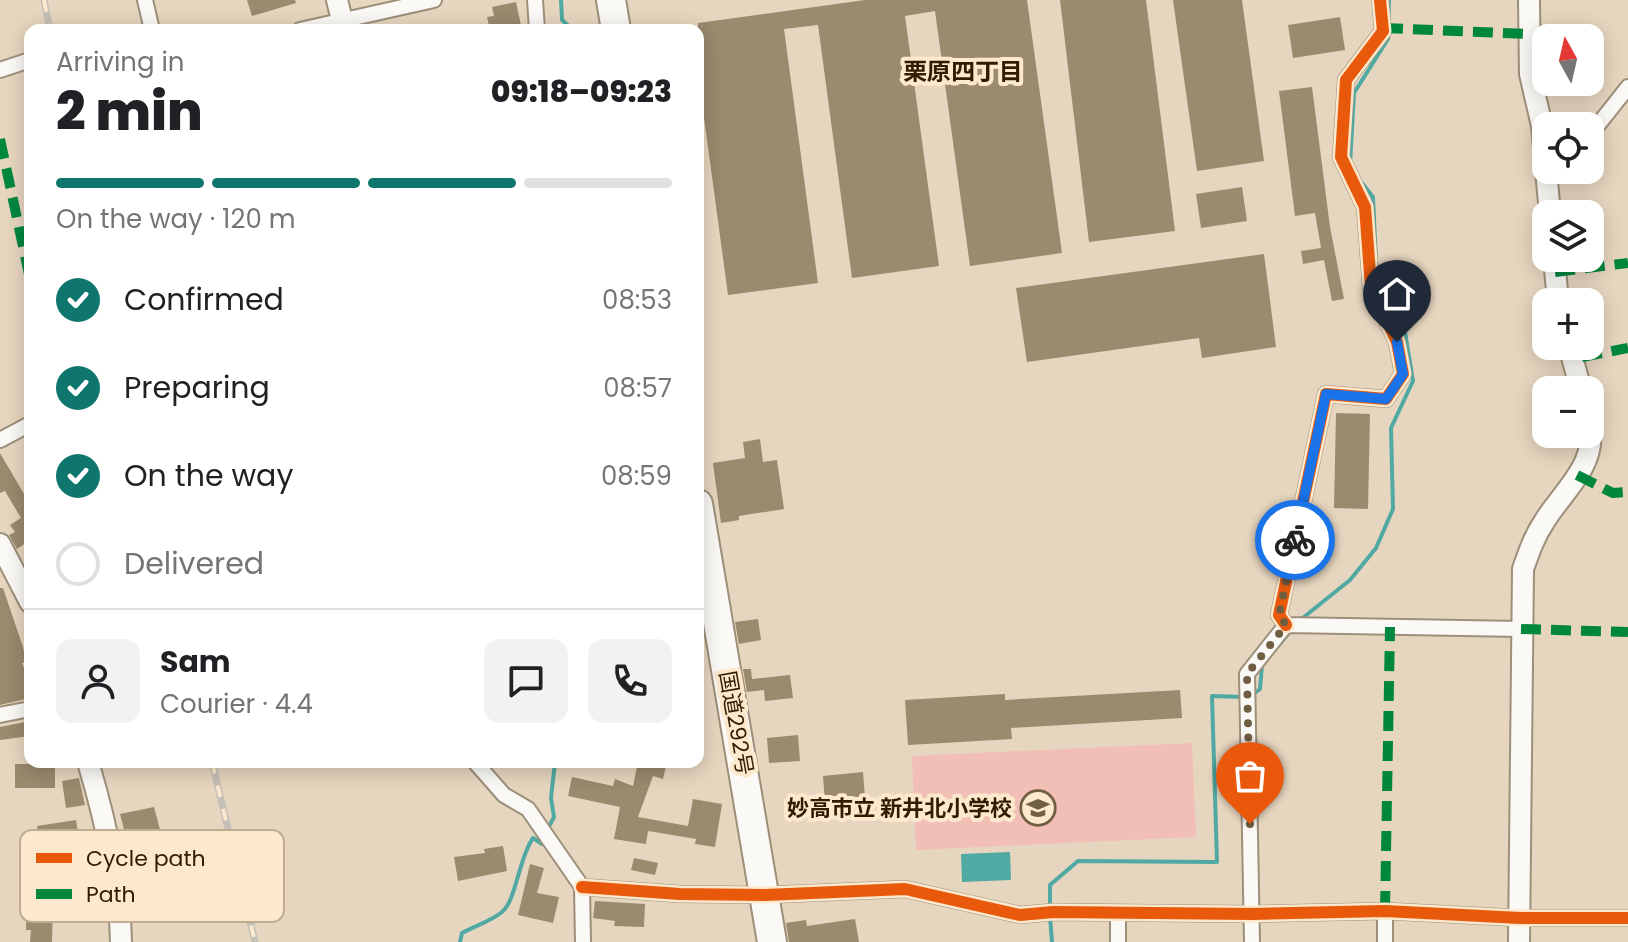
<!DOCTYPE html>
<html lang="en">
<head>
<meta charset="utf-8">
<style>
  :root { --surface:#fff; --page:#f2f2f2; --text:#202124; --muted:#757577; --line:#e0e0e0; --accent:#0f766e }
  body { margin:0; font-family:Poppins,"Noto Sans JP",sans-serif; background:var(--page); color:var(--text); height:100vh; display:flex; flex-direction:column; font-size:30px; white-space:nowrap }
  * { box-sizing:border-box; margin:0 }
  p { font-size:26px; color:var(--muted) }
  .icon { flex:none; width:44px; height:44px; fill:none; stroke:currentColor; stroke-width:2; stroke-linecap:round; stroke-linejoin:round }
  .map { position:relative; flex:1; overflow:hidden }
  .details { position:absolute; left:24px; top:24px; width:680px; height:744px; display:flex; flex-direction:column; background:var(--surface); border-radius:16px; box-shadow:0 4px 20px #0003 }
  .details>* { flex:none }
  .needle { width:52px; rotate:352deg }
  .tools { position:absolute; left:1532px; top:24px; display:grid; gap:16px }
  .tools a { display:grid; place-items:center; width:72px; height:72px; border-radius:16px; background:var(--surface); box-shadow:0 4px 20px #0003; font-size:40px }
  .pin { position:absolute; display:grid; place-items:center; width:68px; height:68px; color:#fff; margin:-82px -34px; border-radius:50% 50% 50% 0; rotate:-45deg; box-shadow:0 0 8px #0007 }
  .pin .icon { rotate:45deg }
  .courier { position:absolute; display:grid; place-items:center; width:80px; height:80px; margin:-40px; border:6px solid #1a73e8; border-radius:50%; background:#fff; color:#222; box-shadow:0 2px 10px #0007 }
  .summary em { font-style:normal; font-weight:800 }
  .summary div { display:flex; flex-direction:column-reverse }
  .summary { display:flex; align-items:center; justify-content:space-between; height:136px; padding:0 32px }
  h1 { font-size:52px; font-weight:800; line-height:60px }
  .bar { display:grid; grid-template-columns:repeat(4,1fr); gap:12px 8px; align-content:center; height:96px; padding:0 32px }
  .bar i { height:10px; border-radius:6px; background:var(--line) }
  .bar .on { background:var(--accent) }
  .bar p { grid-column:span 4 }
  .line { display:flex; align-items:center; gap:20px; padding:0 32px; border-top:2px solid var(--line) }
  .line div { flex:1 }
  .round { display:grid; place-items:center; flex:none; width:84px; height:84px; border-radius:16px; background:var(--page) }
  ol { padding:0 32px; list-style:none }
  li { display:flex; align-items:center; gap:24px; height:88px }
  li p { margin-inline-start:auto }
  li .icon { padding:8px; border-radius:50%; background:var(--accent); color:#fff; stroke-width:4 }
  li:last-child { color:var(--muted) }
  li i { width:44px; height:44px; border:4px solid var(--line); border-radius:50% }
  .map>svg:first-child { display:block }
  .green { fill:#f2bfb7 }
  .water { fill:#50a9a2 }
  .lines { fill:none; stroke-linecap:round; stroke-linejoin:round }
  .stream { stroke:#50a9a2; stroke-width:4 }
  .building { fill:#9a8a6e }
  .street-casing { stroke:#9d8f7a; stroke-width:18 }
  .secondary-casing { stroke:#9d8f7a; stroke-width:24 }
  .highway-casing { stroke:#9d8f7a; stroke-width:32 }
  .street { stroke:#fbf9f5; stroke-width:14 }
  .secondary { stroke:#fbf9f5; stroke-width:20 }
  .highway { stroke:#fbf9f5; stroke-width:28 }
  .rail-casing { stroke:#c4bfb7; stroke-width:7 }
  .rail { stroke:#fce8cc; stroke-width:4; stroke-dasharray:12; stroke-linecap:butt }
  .quiet { stroke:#00873e; stroke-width:10; stroke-dasharray:20 10; stroke-linecap:butt }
  .cycleway-casing { stroke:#fce8cc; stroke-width:17 }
  .cycleway { stroke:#e8590c; stroke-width:12 }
  .done { stroke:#705e43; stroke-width:8; stroke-dasharray:0 14.4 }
  .route { stroke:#1a73e8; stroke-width:10 }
  .labels { text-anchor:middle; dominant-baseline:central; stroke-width:8; stroke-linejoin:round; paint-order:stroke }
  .street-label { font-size:22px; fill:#301d00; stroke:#fce8cc }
  .poi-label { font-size:22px; font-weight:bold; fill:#301d00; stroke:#fce8cc; text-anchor:end }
  .neighbourhood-label { font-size:24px; font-weight:bold; fill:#301d00; stroke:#fce8cc }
  .key { fill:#fce8cc; stroke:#bfab8f; stroke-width:2 }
  .key-label { font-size:22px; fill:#301d00 }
</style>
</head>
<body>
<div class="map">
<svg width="1628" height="942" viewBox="0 0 1628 942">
  <rect width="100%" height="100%" fill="#e7d6bf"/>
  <path class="green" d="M1192,743L1196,837L916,850L912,756Z"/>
  <path class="water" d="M1010,852L1011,880L962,882L961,854Z"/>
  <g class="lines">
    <path class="stream" d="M561,0L562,20L573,30
      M1350,164L1354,93L1388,39L1389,0
      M1299,621L1350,580L1376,548L1393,509L1391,428L1413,381L1405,332L1385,299L1376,262L1373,197L1358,178
      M1278,646L1293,628
      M1252,695L1260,689L1262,665
      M547,830L554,817L551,798L555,762
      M1050,908V885L1078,861L1217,862L1212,696L1244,697
      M1050,917L1052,942
      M460,942L462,933C475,926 491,921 502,912C516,901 519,857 533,838L542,844L544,838"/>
  </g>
  <path class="building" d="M247,0H295L296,3L252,16Z
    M865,0H1027L1062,253L970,266L935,11L905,16L939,266L852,278L818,25L784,29L818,283L728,295L698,73V23Z
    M1060,0H1146L1175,231L1089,242Z
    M1173,0H1242L1264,161L1197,171Z
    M516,2L522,30H490L487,17L494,16L492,7Z
    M1340,17L1345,50L1293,58L1288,25Z
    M1312,87L1330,227L1344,299L1332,301L1324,260L1303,264L1301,251L1321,248L1315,213L1295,216L1279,91Z
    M1242,187L1247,221L1201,228L1196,194Z
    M1264,254L1276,347L1202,358L1199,338L1027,362L1016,288Z
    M1336,413L1370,414L1368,509L1334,508Z
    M760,439L763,462L777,460L784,509L739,516V520L721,523L713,463L745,458L743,442Z
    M0,453L30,504V540L17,549L9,535L15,532L10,525L21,518L5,491L0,493Z
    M0,588H3L23,647L26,662L22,663L30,681V698L0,705Z
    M758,619L761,640L739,644L735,622Z
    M743,669H751L752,679L790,675L793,698L765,701L764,690L747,692Z
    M1180,690L1182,718L1011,728L1012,739L908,745L905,700L1005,694V700Z
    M30,721V736L0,740V727Z
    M798,735L800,761L769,763L767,738Z
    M638,762H667L663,779L653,776L638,817L688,826L693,799L722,804L715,847L695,844L696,839L648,831L646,844L614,839L620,807L568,796L572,777L613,786L615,779L633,786Z
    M15,764H55V788H15Z
    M863,772L866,812L826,816L823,776Z
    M79,778L85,805L66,808L62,781Z
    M154,807L170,867L156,869L149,832L126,837L120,814Z
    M76,820L82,861L100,867L97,883L60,872L57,849L41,851L37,826Z
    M503,846L507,871L458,881L454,857L485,853L484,849Z
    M634,858L658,863L655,875L631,870Z
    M530,864L544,868L537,893L559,897L553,923L518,915Z
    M27,897L53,898L52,942H30L31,930H26Z
    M595,901L645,904L644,927L614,926L615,921L593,918Z
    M855,919L859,942H789L786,923L806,920L807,926Z"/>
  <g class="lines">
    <defs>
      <path id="street" d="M145,0L152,30
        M535,0L537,30
        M300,30L434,0
        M0,70L30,60
        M1590,135L1628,87
        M0,440L30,424
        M1286,625L1279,615L1326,394L1386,399L1403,374L1397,342L1371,287L1365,207L1341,157L1346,80L1383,31L1380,0
        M0,715L30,709
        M475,762L504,795L528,809L582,887L583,942
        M582,887L680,894L765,895L905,889L1020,915L1053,912L1252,914L1385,911L1520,918H1628
        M1118,942V913
        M1252,942L1247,674L1286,625L1521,629
        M1385,942V911"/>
      <path id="secondary" d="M337,0L342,20
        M1529,0L1530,74L1542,126L1550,214
        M1554,258L1558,302
        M1569,346L1581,390
        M0,544L30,602
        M88,762C105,819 120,882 121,942
        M1519,942L1523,569C1529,552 1534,537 1544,522C1560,495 1594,467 1590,434"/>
      <path id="highway" d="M611,0L616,30
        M698,504L772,942"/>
    </defs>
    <use href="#street" class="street-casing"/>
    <use href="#secondary" class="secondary-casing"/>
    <use href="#highway" class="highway-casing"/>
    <use href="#street" class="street"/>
    <use href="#secondary" class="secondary"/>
    <use href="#highway" class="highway"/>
    <defs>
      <path id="rail" d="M44,0L50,30
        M212,762L255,942"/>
    </defs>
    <use href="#rail" class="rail-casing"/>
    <use href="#rail" class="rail"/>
    <path class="quiet" d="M1383,28L1529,34
      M0,139L30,279
      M1555,272L1628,263
      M1582,357L1628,348
      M1577,475L1613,493L1628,492
      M1521,629L1628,632
      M1385,911L1390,627"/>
    <defs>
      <path id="cycleway" d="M1286,625L1279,615L1326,394L1386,399L1403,374L1397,342L1371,287L1365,207L1341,157L1346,80L1383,31L1380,0
        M582,887L680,894L765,895L905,889L1020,915L1053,912L1252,914L1385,911L1520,918H1628"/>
    </defs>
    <use href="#cycleway" class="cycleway-casing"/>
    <use href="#cycleway" class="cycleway"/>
  </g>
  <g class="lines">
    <path class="done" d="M1250,824L1247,674L1286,625L1279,615L1295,540"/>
    <path class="route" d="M1295,540L1326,394L1386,399L1403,374L1397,342"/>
  </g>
  <defs>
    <symbol id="school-ring" viewBox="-11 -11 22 22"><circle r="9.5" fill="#fce8cc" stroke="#705e43" stroke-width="1.5"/><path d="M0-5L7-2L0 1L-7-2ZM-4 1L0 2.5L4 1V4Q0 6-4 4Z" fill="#705e43"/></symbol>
  </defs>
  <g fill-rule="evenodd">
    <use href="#school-ring" x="1018" y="788" width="40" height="40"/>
  </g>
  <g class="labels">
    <g class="street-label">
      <text transform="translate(736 723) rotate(80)">国道292号</text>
    </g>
    <g class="poi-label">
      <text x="1012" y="808">妙高市立 新井北小学校</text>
    </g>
    <g class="neighbourhood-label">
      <text x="963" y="71">栗原四丁目</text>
    </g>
  </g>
  <rect x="20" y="830" width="264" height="92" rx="12" class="key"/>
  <rect x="36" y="853" width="36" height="10" fill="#e8590c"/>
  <rect x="36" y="889" width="36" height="10" fill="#00873e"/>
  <g class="key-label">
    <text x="86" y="866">Cycle path</text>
    <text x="86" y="902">Path</text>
  </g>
</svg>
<div class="tools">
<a><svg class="needle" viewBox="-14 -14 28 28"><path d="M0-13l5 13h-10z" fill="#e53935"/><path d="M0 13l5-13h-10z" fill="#757577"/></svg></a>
<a><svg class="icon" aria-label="locate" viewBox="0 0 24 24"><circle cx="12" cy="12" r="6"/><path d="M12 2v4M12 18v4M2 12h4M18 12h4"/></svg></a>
<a><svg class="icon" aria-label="layers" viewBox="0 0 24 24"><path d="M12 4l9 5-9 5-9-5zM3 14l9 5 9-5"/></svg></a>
<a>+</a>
<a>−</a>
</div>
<div class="pin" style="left:1250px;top:824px;background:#ea580c"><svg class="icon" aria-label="bag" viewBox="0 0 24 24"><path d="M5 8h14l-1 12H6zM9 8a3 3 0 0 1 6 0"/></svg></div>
<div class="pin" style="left:1397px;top:342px;background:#1f2937"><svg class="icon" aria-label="home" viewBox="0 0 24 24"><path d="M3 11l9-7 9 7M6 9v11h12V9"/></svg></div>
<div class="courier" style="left:1295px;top:540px"><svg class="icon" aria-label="bike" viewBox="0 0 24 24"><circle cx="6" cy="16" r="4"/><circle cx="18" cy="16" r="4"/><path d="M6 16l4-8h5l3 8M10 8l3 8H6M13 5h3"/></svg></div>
<section class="details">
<div class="summary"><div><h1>2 min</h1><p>Arriving in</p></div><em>09:18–09:23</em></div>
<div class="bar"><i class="on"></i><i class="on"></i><i class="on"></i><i></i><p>On the way · 120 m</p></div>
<ol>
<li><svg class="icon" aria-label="check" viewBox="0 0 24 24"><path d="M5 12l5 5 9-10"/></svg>Confirmed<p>08:53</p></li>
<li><svg class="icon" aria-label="check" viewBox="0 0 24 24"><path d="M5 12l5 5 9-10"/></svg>Preparing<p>08:57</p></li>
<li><svg class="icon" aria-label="check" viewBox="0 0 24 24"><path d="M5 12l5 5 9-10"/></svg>On the way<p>08:59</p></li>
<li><i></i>Delivered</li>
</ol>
<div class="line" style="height:144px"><a class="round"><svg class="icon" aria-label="person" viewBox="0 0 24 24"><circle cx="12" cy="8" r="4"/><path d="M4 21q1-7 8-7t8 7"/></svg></a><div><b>Sam</b><p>Courier · 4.4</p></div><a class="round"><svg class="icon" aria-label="chat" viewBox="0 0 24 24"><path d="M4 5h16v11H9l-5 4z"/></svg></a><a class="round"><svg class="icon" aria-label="phone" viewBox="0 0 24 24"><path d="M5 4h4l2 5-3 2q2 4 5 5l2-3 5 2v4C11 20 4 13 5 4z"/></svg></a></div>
</section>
</div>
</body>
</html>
